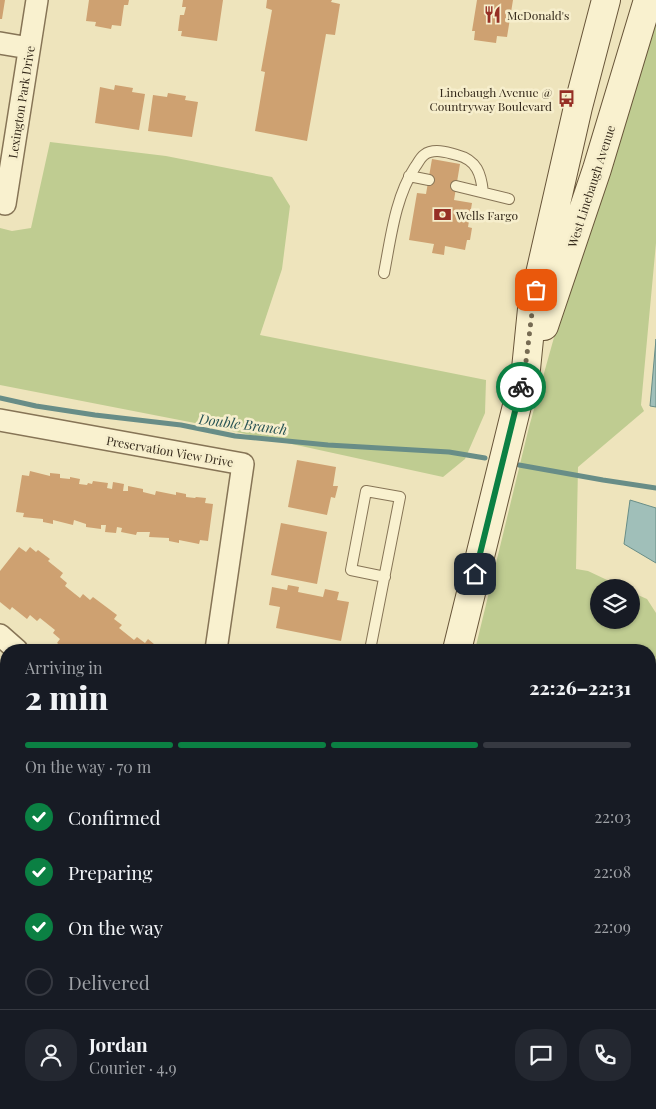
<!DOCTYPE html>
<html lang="en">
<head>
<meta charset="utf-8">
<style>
  :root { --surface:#171b24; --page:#242831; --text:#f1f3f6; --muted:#9ea1a6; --line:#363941; --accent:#0b8043 }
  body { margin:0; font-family:"Playfair Display",serif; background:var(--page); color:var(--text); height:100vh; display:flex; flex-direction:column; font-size:19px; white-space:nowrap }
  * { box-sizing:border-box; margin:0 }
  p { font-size:16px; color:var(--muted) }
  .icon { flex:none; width:28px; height:28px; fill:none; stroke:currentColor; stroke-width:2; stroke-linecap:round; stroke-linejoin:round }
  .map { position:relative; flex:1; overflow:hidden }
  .side { position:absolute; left:0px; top:644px; width:656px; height:466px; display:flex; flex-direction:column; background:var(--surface); border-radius:20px 20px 0 0; box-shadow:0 1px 4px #0004 }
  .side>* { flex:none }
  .buttons { position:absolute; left:590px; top:579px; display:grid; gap:10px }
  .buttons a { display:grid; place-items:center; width:50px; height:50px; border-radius:50%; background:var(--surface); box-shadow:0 1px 4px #0004; font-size:25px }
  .pin { position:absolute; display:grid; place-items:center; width:42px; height:42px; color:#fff; margin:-21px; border-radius:10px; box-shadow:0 2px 8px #0006 }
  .courier { position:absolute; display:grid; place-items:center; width:50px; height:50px; margin:-25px; border:4px solid #0b8043; border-radius:50%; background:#fff; color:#222; box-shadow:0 1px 6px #0007 }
  .head em { font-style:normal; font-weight:800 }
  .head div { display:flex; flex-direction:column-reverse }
  .head { display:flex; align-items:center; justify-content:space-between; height:85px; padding:0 25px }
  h1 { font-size:32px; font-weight:800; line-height:38px }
  .bar { display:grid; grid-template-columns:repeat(4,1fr); gap:8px 5px; align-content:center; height:60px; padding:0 25px }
  .bar i { height:6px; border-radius:4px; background:var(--line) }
  .bar .selected { background:var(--accent) }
  .bar p { grid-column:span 4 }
  .line { display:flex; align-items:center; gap:12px; padding:0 25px; border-top:1px solid var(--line) }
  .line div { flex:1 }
  .round { display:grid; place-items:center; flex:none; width:52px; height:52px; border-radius:20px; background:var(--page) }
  ol { padding:0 25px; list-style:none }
  li { display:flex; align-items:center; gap:15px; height:55px }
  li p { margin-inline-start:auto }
  li .icon { padding:5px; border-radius:50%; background:var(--accent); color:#fff; stroke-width:4 }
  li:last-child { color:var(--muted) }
  li i { width:28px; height:28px; border:2px solid var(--line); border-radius:50% }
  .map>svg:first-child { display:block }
  .green { fill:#bfcc91 }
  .water { fill:#a0bfb9; stroke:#688d87 }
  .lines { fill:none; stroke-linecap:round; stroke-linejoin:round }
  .stream { stroke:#688d87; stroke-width:5 }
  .building { fill:#cea171 }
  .lane-casing { stroke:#867456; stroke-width:12 }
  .street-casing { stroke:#867456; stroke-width:24 }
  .secondary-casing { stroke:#685539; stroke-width:30 }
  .lane { stroke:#f9f1cf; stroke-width:10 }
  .street { stroke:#f9f1cf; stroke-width:21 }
  .secondary { stroke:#f9f1cf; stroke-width:28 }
  .done { stroke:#766b53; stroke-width:5; stroke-dasharray:0 9 }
  .route { stroke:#0b8043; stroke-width:6 }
  .labels { text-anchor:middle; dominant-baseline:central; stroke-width:5; stroke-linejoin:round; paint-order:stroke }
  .poi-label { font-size:12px; fill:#352a1b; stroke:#f6eecc; text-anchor:start }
  .street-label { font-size:12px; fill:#352a1b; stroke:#f6eecc }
  .water-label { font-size:14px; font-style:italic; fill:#295455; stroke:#f6eecc }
</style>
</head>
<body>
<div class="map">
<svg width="656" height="1109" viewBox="0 0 656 1109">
  <rect width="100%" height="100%" fill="#eee4bc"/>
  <path class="green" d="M656,15V243L641,405L644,411L578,467L576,569L588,571L622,587L599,588V620H631V592L647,599L656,613V878L650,882V650H475L529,427L565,298Z
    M50,142L166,156L272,177L290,206L282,269L260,335L486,380L485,413L465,459L443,477L200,424L0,385V228L12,231L31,228Z
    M176,1104H315L314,1109H174Z
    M376,1104H519V1109H375Z"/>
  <path class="water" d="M656,339V407L650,406Z
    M630,500L656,508V563L624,544Z"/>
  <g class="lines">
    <path class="stream" d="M0,398L36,406L95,415L181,425L235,436L328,445L449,452L485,458
      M519,465L603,480L656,488"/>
  </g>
  <path class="building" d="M0,0H5L2,19H0Z
    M89,0H129L128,5H124L121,26L112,25L111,29L95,26L96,22L86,21Z
    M183,0H223L217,41L181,36L182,31H178L180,15H184L186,7H182Z
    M267,0H332L331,2L340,4L335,35L326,34L307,141L255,131L265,72L261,71L272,10L266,8Z
    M477,0H513L507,37L497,36L496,43L474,40L475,31H472Z
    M115,85L133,88L132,92L145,94L139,130L95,123L100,87L114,90Z
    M168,93L186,96L185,100L198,102L192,137L148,131L153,95L167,97Z
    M432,159L460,164L454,200L472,203L468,227L472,228L470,240H467L465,250L445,246L444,255L432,253L434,244L409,240L417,193L426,194Z
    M297,460L336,467L333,486H338L335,498L331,497L327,515L288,507Z
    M30,471L50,476V473L60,474V478L70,479V477L80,479L79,484L87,485L88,483L92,484L93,481L108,483L107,488L112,489L113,482L124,484L123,491H128V486L143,489V492L155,495L156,491L176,495V492L186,494V497L195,498L196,497L206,498L205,503L213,504L208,541L200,540L199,544L179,540V543L169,541V538L149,537L150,532H137L136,535L121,532L122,528L117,527L116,533L105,532L106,525H101V529L86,527V524L74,520L73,525L53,520V524L43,522V519L23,517L24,513L16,512L22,475L29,476Z
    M281,523L327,532L317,584L271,575Z
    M19,547L26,552L30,547L36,552L38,550L50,559L48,561L63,573L60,577L67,583L65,586L80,598L83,594L90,600L93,597L117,615L114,619L122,625L119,628L134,640L137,637L145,643L148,639L161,650H67L57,643L60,639L53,633L55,630L40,618L37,621L30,615L27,619L12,607L10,610L0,602V571Z
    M288,585L299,587L298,592L323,597L325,589L339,592L337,600L349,602L341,641L276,628L280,607L269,605L272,587L287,590Z
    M2,688L6,692V759L0,753V691Z
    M2,829L6,830V1019L4,1028L0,1027V880L2,874L0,873V835Z
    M650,925H655L652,943H656V993L653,992L654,987L650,986Z
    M0,1052L6,1055V1104L0,1102Z
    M18,1104H29L27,1109L17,1105Z
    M29,1104H162L161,1107L168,1109H39Z
    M574,1104H598V1106L605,1107L606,1104H624L623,1109H574Z"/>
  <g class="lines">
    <defs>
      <path id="lane" d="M409,176L429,180
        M456,186L509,199
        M384,273C391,237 395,198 415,167C418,163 420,158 424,155C433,148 447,152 457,155C477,160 481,174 483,192
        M370,650L400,497L366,491L351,570L385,577"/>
      <path id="street" d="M0,43L29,48
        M5,204L37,0
        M0,420L243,464L216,650
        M0,635L17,650
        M650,1053H656"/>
      <path id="secondary" d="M544,326L597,169L648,0
        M457,650L526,369L532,309L578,107L606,0
        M348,1109L349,1104"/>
    </defs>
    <use href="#lane" class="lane-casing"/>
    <use href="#street" class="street-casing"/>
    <use href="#secondary" class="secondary-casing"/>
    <use href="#lane" class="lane"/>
    <use href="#street" class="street"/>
    <use href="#secondary" class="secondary"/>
  </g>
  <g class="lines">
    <path class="done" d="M521,387C529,355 529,322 536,290"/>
    <path class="route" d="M475,574L521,387"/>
  </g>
  <defs>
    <symbol id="restaurant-bare" viewBox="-9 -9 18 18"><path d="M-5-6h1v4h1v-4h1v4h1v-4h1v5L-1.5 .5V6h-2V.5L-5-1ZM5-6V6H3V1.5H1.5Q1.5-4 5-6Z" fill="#962f25" stroke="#f6eecc" stroke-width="2.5" paint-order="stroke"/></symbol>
    <symbol id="bus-bare" viewBox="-9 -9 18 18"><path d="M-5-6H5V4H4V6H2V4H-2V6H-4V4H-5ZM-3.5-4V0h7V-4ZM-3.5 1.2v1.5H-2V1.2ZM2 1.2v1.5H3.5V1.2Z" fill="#962f25" stroke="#f6eecc" stroke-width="2.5" paint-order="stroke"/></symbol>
    <symbol id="bank-bare" viewBox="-9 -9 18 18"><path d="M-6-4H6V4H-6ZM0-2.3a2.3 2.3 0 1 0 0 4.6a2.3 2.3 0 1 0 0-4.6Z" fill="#962f25" stroke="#f6eecc" stroke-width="2.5" paint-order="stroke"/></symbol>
  </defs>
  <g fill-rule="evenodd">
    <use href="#restaurant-bare" x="480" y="2" width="25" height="25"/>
    <use href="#bus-bare" x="554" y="86" width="25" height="25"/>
    <use href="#bank-bare" x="430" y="202" width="25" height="25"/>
  </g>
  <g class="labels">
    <g class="poi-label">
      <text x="507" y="15">McDonald's</text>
      <text x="552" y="92" text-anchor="end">Linebaugh Avenue @<tspan x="552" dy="14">Countryway Boulevard</tspan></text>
      <text x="456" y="215">Wells Fargo</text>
    </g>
    <g class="street-label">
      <text transform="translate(21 102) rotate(-81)">Lexington Park Drive</text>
      <text transform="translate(591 186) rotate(-72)">West Linebaugh Avenue</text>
      <text transform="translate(170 451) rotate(10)">Preservation View Drive</text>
    </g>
    <g class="water-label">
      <text transform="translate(243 424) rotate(7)">Double Branch</text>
    </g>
  </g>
</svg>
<div class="buttons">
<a><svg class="icon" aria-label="layers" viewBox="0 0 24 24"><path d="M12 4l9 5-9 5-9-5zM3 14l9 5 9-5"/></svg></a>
</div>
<div class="pin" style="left:536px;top:290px;background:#ea580c"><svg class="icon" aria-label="bag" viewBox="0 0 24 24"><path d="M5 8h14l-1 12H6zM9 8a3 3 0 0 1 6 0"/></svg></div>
<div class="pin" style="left:475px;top:574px;background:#1f2937"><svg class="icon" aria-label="home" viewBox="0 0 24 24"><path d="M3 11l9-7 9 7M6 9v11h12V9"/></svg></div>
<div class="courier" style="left:521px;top:387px"><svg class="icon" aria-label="bike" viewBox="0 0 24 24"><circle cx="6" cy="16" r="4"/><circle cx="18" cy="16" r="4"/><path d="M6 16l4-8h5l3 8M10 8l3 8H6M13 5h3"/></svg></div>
<section class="side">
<div class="head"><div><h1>2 min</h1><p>Arriving in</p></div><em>22:26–22:31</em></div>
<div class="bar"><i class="selected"></i><i class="selected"></i><i class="selected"></i><i></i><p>On the way · 70 m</p></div>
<ol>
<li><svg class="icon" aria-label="check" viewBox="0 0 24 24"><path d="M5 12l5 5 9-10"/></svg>Confirmed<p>22:03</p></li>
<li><svg class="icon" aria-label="check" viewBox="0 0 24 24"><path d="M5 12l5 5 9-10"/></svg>Preparing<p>22:08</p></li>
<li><svg class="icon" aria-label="check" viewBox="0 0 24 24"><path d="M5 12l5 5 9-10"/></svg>On the way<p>22:09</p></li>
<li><i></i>Delivered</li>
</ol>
<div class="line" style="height:90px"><a class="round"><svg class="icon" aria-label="person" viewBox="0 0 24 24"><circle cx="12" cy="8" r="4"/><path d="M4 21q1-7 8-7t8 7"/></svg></a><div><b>Jordan</b><p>Courier · 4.9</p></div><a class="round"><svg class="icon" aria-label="chat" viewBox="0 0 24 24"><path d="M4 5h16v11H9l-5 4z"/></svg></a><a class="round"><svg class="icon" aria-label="phone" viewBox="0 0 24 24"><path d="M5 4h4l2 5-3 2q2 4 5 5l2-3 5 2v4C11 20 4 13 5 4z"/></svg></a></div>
</section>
</div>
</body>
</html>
